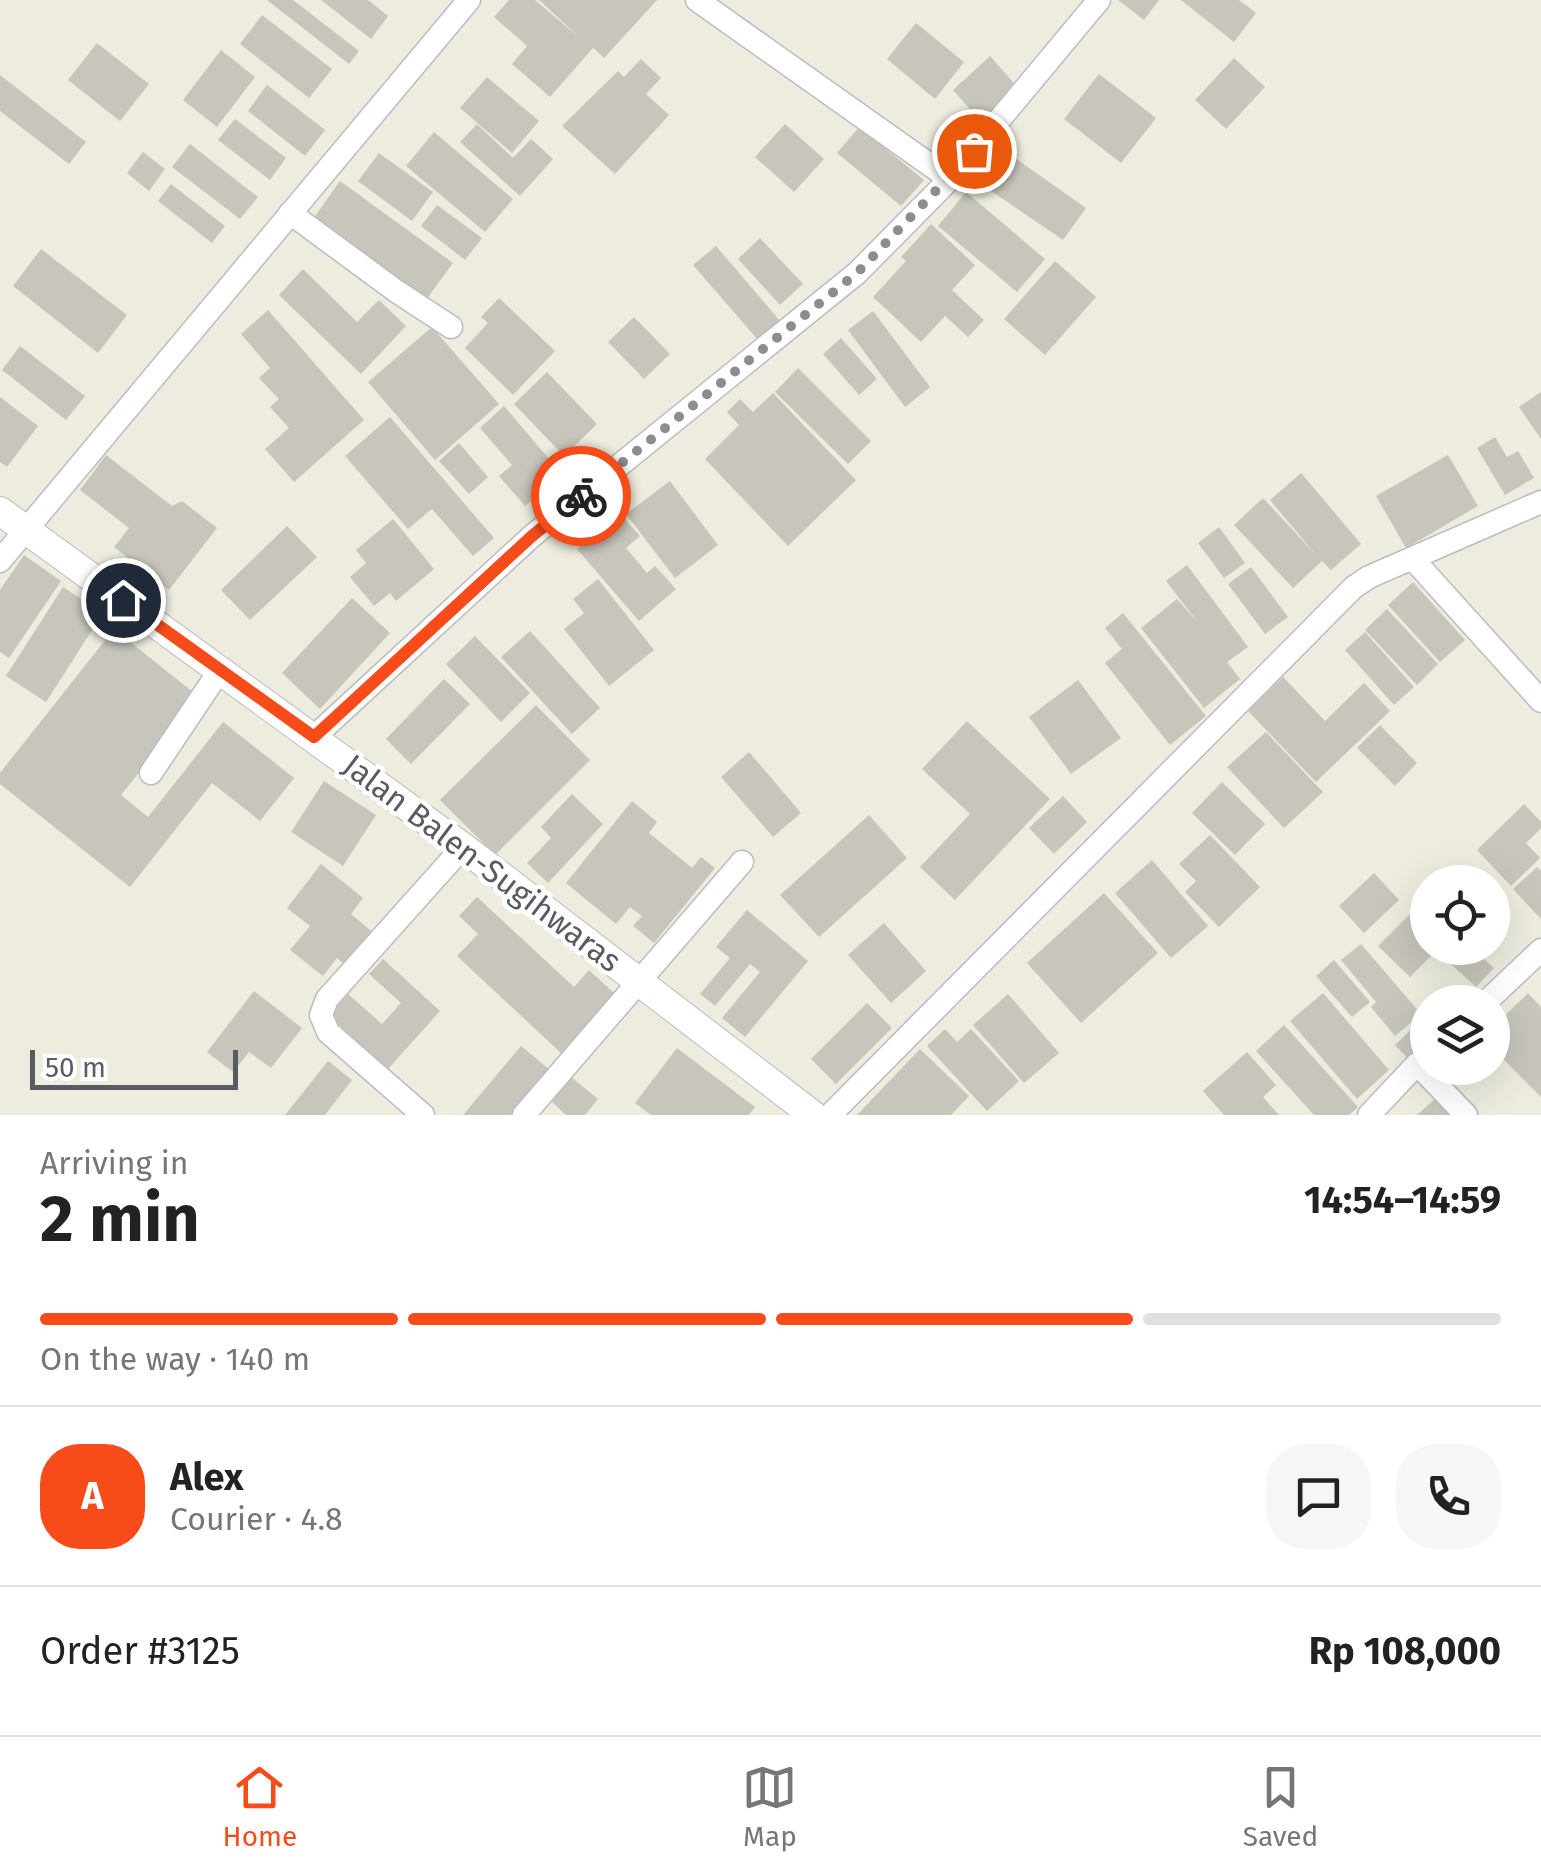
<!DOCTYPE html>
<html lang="en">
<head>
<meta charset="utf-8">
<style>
  :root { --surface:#fff; --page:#f6f6f6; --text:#222; --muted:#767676; --line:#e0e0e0; --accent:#f74b1a }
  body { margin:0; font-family:"Fira Sans",sans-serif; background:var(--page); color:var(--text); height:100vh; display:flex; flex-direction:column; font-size:38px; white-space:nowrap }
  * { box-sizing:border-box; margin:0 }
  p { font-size:32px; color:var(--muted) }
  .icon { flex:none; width:55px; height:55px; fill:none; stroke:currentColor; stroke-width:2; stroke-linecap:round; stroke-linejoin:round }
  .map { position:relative; height:1115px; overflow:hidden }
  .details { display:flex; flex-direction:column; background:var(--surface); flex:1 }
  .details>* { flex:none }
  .fabs { position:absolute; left:1410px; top:865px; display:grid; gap:20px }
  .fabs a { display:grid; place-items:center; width:100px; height:100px; border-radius:50%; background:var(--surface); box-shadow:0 10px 40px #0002; font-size:50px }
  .scale { position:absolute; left:30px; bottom:25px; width:208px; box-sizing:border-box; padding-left:10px; border:5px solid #585b62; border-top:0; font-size:28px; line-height:35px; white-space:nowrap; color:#585b62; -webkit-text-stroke:8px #fff; paint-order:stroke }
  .pin { position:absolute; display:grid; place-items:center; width:85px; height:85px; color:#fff; margin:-42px; border:5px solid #fff; border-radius:50%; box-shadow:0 2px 10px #0007 }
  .courier { position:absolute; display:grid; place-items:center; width:100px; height:100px; margin:-50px; border:8px solid #f74b1a; border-radius:50%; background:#fff; color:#222; box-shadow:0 2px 12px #0007 }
  .summary em { font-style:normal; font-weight:700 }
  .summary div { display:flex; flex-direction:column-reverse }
  .summary { display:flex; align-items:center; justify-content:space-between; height:170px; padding:0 40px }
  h1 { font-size:65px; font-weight:700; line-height:75px }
  .bar { display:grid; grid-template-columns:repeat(4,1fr); gap:15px 10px; align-content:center; height:120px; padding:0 40px }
  .bar i { height:12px; border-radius:8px; background:var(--line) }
  .bar .on { background:var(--accent) }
  .bar p { grid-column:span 4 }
  .line { display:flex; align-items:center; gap:25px; padding:0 40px; border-top:2px solid var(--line) }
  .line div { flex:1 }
  .round { display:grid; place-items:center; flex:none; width:105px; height:105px; border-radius:40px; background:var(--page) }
  .tabs { display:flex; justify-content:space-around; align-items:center; height:140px; border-top:2px solid var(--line); background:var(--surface); font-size:28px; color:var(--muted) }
  .tabs a { display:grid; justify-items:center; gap:5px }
  .tabs .on { color:var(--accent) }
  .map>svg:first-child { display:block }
  .building { fill:#c8c6bc }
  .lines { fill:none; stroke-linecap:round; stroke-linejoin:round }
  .minor-casing { stroke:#babcc3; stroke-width:25 }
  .tertiary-casing { stroke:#babcc3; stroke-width:30 }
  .minor { stroke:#fff; stroke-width:22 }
  .tertiary { stroke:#fff; stroke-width:28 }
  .done { stroke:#8c8e8e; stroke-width:10; stroke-dasharray:0 18 }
  .route { stroke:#f74b1a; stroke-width:12 }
  .labels { text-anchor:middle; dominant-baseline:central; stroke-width:9; stroke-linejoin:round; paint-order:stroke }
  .street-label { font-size:32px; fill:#585b62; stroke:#fff }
</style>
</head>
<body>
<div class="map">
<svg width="1541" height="1115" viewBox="0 0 1541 1115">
  <rect width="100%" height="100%" fill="#edecdf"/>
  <path class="building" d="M267,0H293L359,51L349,64Z
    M321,0H368L388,16L371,39Z
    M509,0H535L581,39L539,0H657L604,58L593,48L550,97L512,64L527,46L494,17Z
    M1118,0H1159L1144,20Z
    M1181,0H1239L1256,13L1234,42Z
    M262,15L332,69L309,98L240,44Z
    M916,23L964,62L935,99L887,59Z
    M97,43L149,84L120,121L68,80Z
    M221,50L255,77L217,127L183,100Z
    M990,56L1020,90L983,124L953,90Z
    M1234,58L1265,87L1226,129L1195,100Z
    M641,59L661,78L646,94L669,115L615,174L562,126L618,71L624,77Z
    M1099,74L1156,118L1121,163L1064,119Z
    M0,75L86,142L69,164L0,111Z
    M487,77L539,121L512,153L460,108Z
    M267,85L325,130L305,156L248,111Z
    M235,119L286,158L270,180L218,140Z
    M477,124L513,158L531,139L553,159L520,196L460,142Z
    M785,124L824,159L794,192L755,157Z
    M859,127L924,180L901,206L837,153Z
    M434,132L513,199L485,232L406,166Z
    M190,144L258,197L240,219L172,167Z
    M1002,149L1086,208L1063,240L975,180Z
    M143,152L165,169L149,191L127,173Z
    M379,153L433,192L412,221L358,181Z
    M340,181L453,263L423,304L311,222Z
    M171,184L225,226L212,243L158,201Z
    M966,192L1045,259L1017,292L938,226Z
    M437,205L482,238L465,260L421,226Z
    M931,224L975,265L952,290L984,320L968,337L945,316L921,342L873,297L906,261L901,257Z
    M760,238L803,284L780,305L738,259Z
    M716,246L781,322L759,341L693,265Z
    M41,249L127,315L98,353L13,286Z
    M1055,261L1096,297L1045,355L1004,319Z
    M303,269L357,322L379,300L406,326L361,374L279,295Z
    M499,298L555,351L513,395L465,348L488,323L481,317Z
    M268,310L364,420L294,482L265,449L289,428L270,407L279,399L259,378L270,368L241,334Z
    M873,311L930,387L905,407L848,330Z
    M634,317L670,354L644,379L608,342Z
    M432,327L499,404L435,460L368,382Z
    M841,338L877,379L859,395L823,354Z
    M20,346L85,396L66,420L2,370Z
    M798,368L871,441L848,464L775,392Z
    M547,372L597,424L564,456L514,404Z
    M1541,392V439L1519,407Z
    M773,393L856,480L788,546L705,459L739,425L727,412L740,399L753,412Z
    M0,397L38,426L7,467L0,462Z
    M504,406L562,474L525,506L499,476L512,465L480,428Z
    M390,417L494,538L473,556L432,509L408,529L345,456Z
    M1495,437L1507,457L1518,451L1534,478L1505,495L1477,448Z
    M459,443L488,477L469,494L439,461Z
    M106,455L172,506L182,501L217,528L169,590L114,547L129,528L80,490Z
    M1448,455L1478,506L1406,548L1376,496Z
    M1301,473L1361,544L1331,570L1322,561L1293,588L1234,525L1263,498L1316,555L1270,500Z
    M670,481L718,545L675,578L626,514Z
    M619,513L640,536L626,548L647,573L655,566L676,589L639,621L577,549Z
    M393,519L434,569L396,601L390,593L374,606L350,577L366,563L356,550Z
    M287,526L317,557L250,620L221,590Z
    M1219,527L1245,563L1224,578L1198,543Z
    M24,555L61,581L9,658L0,652V590Z
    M1187,565L1248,647L1227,662L1240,679L1204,708L1141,628L1177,599L1199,624L1166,581Z
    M1251,567L1288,617L1265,634L1228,584Z
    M598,579L654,650L609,686L564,629L584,613L573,599Z
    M1413,582L1465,640L1440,662L1388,605Z
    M63,587L103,613L46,702L6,676Z
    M352,598L390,633L320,709L282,673Z
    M1387,609L1438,664L1417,685L1365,630Z
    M1123,613L1206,716L1170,745L1105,663L1122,649L1105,628Z
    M114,629L199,697L121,795L148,817L223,722L294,778L260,821L212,783L130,887L0,784V773Z
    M530,631L600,708L572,734L501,657Z
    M1365,632L1414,687L1394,705L1345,650Z
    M475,636L530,693L501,722L446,664Z
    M1283,677L1325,721L1364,683L1390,711L1316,782L1248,711Z
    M444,679L470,704L411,764L386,739Z
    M1078,680L1121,738L1071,774L1029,717Z
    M536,705L590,760L495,855L440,800Z
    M967,721L1050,799L955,900L920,867L970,814L922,769Z
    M1380,725L1417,763L1395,786L1357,748Z
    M1266,732L1323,792L1284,828L1227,767Z
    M749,752L801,813L773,837L721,777Z
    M324,781L376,815L343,866L291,832Z
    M1222,782L1265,824L1235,855L1192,813Z
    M572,794L603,824L548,883L527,863L551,838L541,827Z
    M1063,796L1087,822L1054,854L1029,828Z
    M632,801L657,822L649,833L692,868L701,857L715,868L654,943L633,926L642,916L630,907L616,924L566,883Z
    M1524,804L1541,822V828L1526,843L1540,858L1511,886L1477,850Z
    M869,815L907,858L819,937L780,895Z
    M1210,835L1260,887L1219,927L1185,892L1196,881L1179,864Z
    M1152,860L1208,926L1171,958L1115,893Z
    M321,864L363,898L351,914L375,934L348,968L337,958L323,976L290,950L310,926L287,908Z
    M1537,867L1541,871V919L1513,889Z
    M1374,873L1399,900L1364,933L1339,906Z
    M1104,893L1158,953L1081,1023L1027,963Z
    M477,897L574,987L589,970L615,994L561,1053L457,956L478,934L459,916Z
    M1416,908L1428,919V948H1439L1410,977L1378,946Z
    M747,910L808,961L745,1037L722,1018L760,972L750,964L715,1006L700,994L730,958L716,947Z
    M884,923L926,971L891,1003L848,955Z
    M1361,944L1421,1014L1395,1036L1371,1007L1376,1002L1341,960Z
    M1447,948H1472L1494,968L1476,987L1440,954Z
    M383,959L440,1011L388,1069L329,1016L348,994L382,1024L401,1003L369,974Z
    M1334,960L1370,1002L1352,1017L1316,976Z
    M254,991L302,1028L271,1068L249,1052L233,1072L207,1052Z
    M1323,993L1389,1070L1357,1099L1290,1021Z
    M1528,993L1541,1007V1097L1492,1048V1028Z
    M1008,994L1059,1053L1024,1083L973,1025Z
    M867,1003L892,1028L836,1084L811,1059Z
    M1424,1017L1428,1021V1050L1413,1064L1395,1045Z
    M1284,1025L1358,1107L1349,1115H1314L1256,1051Z
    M945,1029L957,1042L971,1029L1019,1081L987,1111L927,1046Z
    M521,1046L550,1070L511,1115H463Z
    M677,1048L755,1107L749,1115H651L635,1103Z
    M920,1049L969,1096L951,1115H857Z
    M1247,1052L1276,1085L1263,1097L1279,1115H1224L1203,1091Z
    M328,1061L352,1080L325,1115H285Z
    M571,1077L598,1099L585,1115H566L551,1101Z
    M1436,1098L1452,1115H1417Z"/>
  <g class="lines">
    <defs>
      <path id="minor" d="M950,179L1099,0
        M290,213L396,291L451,327
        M1412,558L1541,701
        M0,561L469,0
        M314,737L532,536L857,273L950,179L697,0
        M151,773L220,670
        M1486,1002L1541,950
        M423,1115L328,1032L321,1015L327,999L463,847
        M524,1115L742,862
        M830,1115L1354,587L1369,577L1541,502
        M1369,1115L1417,1064L1466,1115"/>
      <path id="tertiary" d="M0,511L463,847L813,1115"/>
    </defs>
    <use href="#minor" class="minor-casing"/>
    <use href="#tertiary" class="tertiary-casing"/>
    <use href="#minor" class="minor"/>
    <use href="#tertiary" class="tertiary"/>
  </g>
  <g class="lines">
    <path class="done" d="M581,496L857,273L974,151"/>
    <path class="route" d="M123,600L314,737L532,536L581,496"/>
  </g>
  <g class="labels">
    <g class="street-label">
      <text transform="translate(482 863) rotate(37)">Jalan Balen-Sugihwaras</text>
    </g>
  </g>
</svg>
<div class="fabs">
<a><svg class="icon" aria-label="locate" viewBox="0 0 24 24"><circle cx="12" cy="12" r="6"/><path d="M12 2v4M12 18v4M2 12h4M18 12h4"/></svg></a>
<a><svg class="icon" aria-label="layers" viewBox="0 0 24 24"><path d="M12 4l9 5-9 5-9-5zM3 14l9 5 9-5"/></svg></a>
</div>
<div class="scale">50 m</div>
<div class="pin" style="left:974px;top:151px;background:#ea580c"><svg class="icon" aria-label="bag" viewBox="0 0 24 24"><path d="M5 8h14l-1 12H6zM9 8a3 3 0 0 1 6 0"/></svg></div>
<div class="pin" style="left:123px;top:600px;background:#1f2937"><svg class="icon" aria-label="home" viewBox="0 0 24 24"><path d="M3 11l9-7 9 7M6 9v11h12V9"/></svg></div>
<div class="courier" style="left:581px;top:496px"><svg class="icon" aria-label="bike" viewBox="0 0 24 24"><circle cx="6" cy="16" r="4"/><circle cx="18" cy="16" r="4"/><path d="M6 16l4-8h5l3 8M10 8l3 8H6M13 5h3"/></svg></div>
</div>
<section class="details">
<div class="summary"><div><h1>2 min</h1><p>Arriving in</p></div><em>14:54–14:59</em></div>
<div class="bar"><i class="on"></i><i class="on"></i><i class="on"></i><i></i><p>On the way · 140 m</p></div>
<div class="line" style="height:180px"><b class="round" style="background:var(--accent);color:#fff">A</b><div><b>Alex</b><p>Courier · 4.8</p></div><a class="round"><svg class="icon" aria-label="chat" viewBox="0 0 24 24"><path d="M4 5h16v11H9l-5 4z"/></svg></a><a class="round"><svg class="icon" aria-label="phone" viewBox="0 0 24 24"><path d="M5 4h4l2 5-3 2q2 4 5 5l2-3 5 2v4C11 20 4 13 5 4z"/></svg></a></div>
<div class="line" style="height:130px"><div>Order #3125</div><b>Rp 108,000</b></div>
</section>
<nav class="tabs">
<a class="on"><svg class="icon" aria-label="home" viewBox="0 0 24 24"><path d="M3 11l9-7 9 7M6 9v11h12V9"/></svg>Home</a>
<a><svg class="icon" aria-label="map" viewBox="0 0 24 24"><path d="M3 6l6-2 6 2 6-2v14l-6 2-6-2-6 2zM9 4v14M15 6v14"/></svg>Map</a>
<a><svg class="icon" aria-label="saved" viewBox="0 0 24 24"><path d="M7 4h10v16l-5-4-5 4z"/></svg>Saved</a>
</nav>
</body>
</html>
